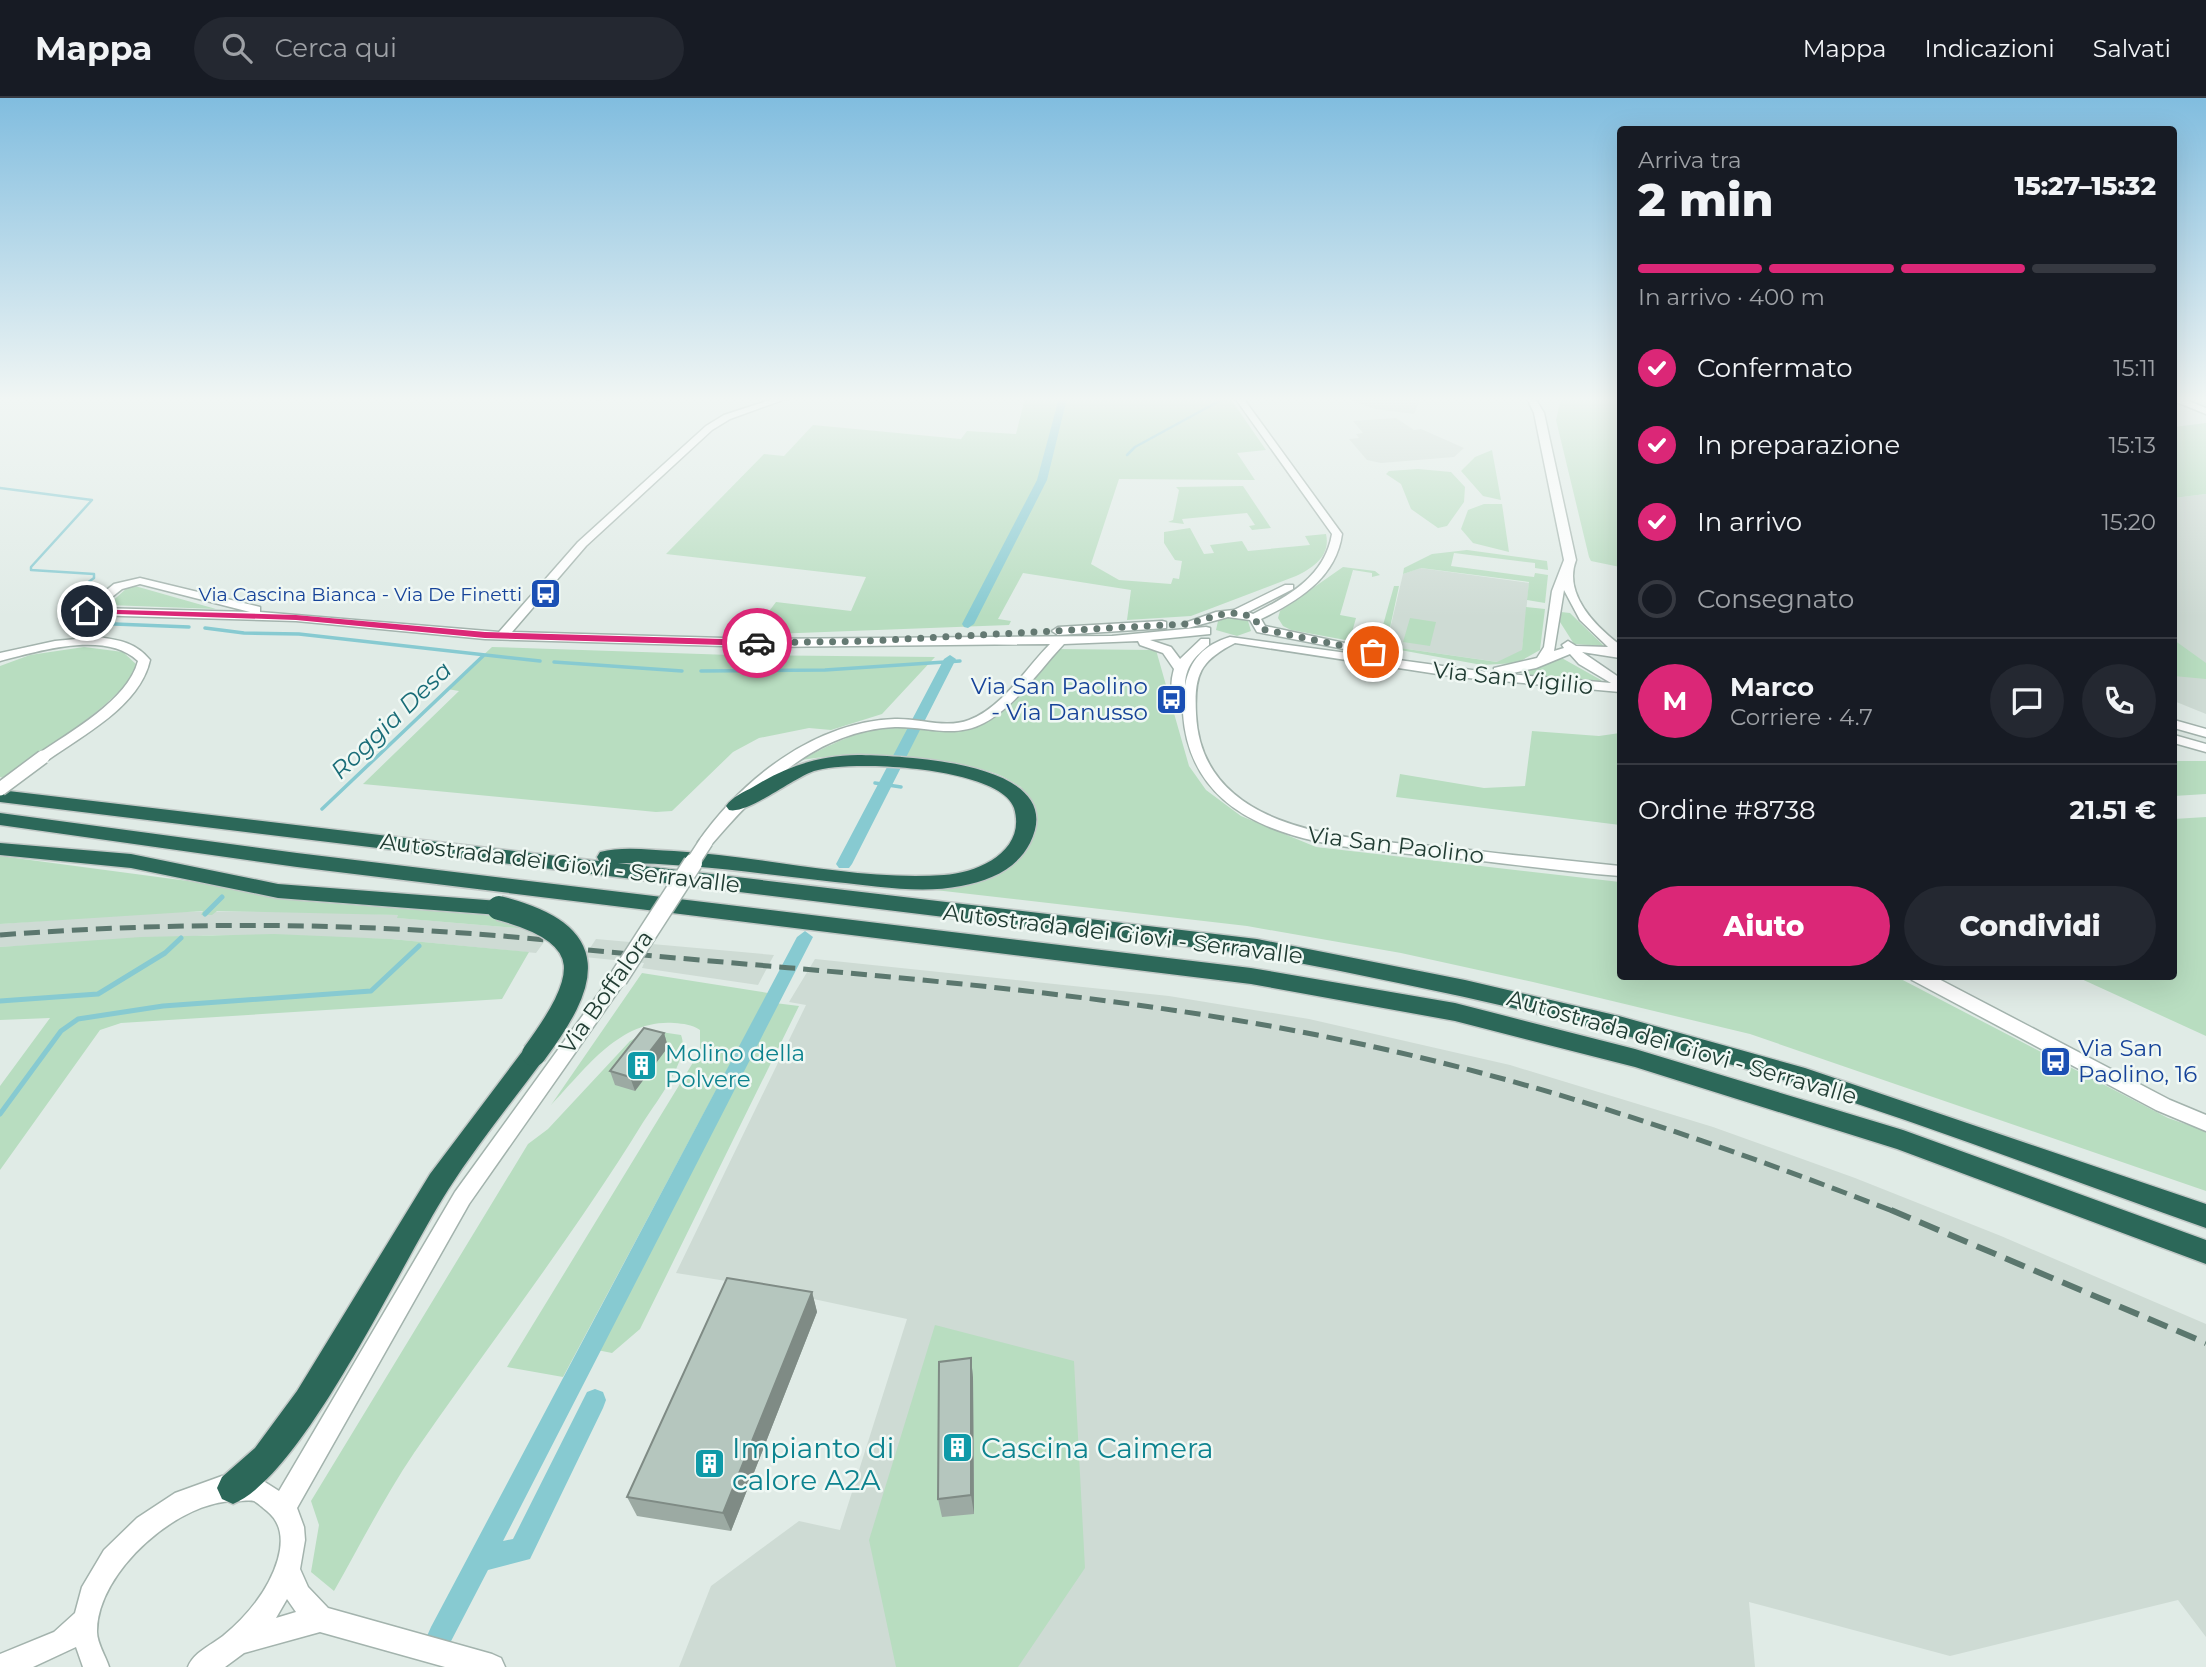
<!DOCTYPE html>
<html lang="it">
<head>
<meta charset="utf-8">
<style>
  :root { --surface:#171b24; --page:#242831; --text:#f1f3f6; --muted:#9ea1a6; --line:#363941; --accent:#db2777 }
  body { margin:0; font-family:Montserrat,sans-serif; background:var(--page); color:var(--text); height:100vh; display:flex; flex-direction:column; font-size:26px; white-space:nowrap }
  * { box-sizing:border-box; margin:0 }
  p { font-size:23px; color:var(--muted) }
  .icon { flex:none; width:38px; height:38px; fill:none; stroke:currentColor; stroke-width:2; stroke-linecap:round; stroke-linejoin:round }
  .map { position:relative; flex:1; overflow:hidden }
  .side { position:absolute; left:1617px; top:28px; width:560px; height:854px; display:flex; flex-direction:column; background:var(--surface); border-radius:7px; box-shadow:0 7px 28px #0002 }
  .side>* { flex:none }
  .pin { position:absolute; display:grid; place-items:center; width:60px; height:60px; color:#fff; margin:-30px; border:4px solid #fff; border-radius:50%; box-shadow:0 2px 7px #0007 }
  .courier { position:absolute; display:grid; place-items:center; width:70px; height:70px; margin:-35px; border:5px solid #db2777; border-radius:50%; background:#fff; color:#222; box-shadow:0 2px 9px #0007 }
  .headline em { font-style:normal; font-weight:800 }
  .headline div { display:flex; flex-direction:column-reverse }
  .headline { display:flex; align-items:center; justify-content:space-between; height:119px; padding:0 21px }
  h1 { font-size:46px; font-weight:800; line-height:52px }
  .bar { display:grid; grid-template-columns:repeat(4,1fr); gap:10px 7px; align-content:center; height:84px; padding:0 21px }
  .bar i { height:9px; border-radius:5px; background:var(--line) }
  .bar .active { background:var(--accent) }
  .bar p { grid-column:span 4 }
  .line { display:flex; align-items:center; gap:18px; padding:0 21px; border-top:2px solid var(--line) }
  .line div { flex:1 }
  .round { display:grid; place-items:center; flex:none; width:74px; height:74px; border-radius:37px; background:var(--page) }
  ol { padding:0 21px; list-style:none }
  li { display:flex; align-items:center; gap:21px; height:77px }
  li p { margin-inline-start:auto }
  li .icon { padding:7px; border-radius:50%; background:var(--accent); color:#fff; stroke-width:4 }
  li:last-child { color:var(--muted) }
  li i { width:38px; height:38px; border:4px solid var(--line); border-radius:50% }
  .action { display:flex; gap:14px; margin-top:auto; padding:14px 21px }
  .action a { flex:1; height:80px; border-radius:42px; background:var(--accent); color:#fff; font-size:28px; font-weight:800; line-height:80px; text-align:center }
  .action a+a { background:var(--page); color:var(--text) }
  header { display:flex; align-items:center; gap:42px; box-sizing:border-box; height:98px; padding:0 35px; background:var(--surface); border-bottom:2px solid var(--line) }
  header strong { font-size:33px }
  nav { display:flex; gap:38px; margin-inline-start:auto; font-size:24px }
  .search { width:490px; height:63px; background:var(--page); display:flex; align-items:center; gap:18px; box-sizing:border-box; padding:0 24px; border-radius:38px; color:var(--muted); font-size:26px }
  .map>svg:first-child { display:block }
  .built { fill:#cedbd4 }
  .green { fill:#b8ddc0 }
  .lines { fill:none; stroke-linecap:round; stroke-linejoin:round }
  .stream-far2 { stroke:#87cad1; stroke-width:2.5 }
  .stream-far1 { stroke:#87cad1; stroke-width:3.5 }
  .stream { stroke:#87cad1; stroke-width:5 }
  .canal { fill:#87cad1; fill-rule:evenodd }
  .minor-casing { stroke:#a3b3ad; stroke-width:3 }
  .highway-casing { stroke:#c1c8c6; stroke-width:3 }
  .minor { fill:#fff; fill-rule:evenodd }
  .highway { fill:#2c6859; fill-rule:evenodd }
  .rail-far1 { stroke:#5b776e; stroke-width:5; stroke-dasharray:16 8; stroke-linecap:butt }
  .rail { stroke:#5b776e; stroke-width:6; stroke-dasharray:21 10; stroke-linecap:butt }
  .minor-bridge-far1-casing { stroke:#a3b3ad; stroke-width:16; stroke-linecap:butt }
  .minor-bridge-casing { stroke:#a3b3ad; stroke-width:21; stroke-linecap:butt }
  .highway-bridge-casing { stroke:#c1c8c6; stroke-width:27; stroke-linecap:butt }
  .minor-bridge-far1 { stroke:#fff; stroke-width:13 }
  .minor-bridge { stroke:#fff; stroke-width:18 }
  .highway-bridge { stroke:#2c6859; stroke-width:24 }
  .wall { fill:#9caaa3 }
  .shaded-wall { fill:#7f8b85 }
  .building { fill:#b5c6be; stroke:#7f8b85; stroke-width:2 }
  .route { fill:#db2777 }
  .done { stroke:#647972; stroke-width:7; stroke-dasharray:0 12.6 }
  .labels { text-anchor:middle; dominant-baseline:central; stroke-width:5; stroke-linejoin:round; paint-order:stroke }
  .far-transit-label { font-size:19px; fill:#164399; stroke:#f0f8f4; text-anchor:end }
  .street-label { font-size:23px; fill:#213c33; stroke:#f0f8f4 }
  .transit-label { font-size:23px; fill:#164399; stroke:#f0f8f4; text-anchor:end }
  .culture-label { font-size:23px; fill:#0d838f; stroke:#f0f8f4; text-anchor:start }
  .water-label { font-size:24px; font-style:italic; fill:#1a6d78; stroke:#f0f8f4 }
  .near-culture-label { font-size:28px; fill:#0d838f; stroke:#f0f8f4; text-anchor:start }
</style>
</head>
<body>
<header>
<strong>Mappa</strong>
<div class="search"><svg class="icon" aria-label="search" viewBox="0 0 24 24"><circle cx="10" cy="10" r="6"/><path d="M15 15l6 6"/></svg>Cerca qui</div>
<nav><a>Mappa</a><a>Indicazioni</a><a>Salvati</a></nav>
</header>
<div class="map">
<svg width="2206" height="1569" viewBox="0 0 2206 1569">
  <rect width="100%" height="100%" fill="#e0ebe6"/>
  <path class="built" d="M1345,300H1421L1414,316L1375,311Z
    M1396,320L1414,332L1421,331L1464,350L1454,359L1381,365L1367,362L1349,341L1359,340L1356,336L1363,335L1353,323Z
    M2206,396V616L2174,603V400Z
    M1420,470L1529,485L1522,553L1498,564L1386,548L1403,476Z
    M293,813L399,817L398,820L529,831L547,840L536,855L391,841L213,837L0,849V826L159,814Z
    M596,841L774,857L758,887L642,870L644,865L584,859Z
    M815,861L1169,898L1309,921L1510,967L1713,1029L1855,1080L2001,1138L2206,1226V1539L2178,1502L1950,1558L1749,1504L1755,1569H679L711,1488L799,1423L840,1432L907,1221L739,1185L676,1175L806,907L789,904Z"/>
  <path class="green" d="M1025,300H1230L1266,352L1237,355L1255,382L1119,381L1091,466L1119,482L1171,486L1173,480L1179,481L1182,463L1175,462L1164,445V434L1190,430L1204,456L1214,455L1210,447L1242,443L1248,453L1310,447L1305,438L1326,436C1331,458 1313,470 1296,478L1191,518L1127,522L1131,492L1023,475L998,521L1011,523L1009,527L772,536L753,535L776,504L851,513L866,479L666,456L764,356L784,358L813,327L961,341L967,333L1016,336Z
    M1561,300H1620V469L1591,463L1589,459L1556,322Z
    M2206,325V396L2174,400V329Z
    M1492,352L1501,402L1483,398L1461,373L1475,359Z
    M1418,371L1451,374L1465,389L1464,404L1447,428L1438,430L1411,411L1401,386L1386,376L1389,373Z
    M1243,388L1271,430L1252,432L1249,428L1255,427L1247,415L1182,421L1184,426L1168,424L1173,422L1179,392L1176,389Z
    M1484,406H1502L1509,454L1473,445L1461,431L1468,412Z
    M1467,452L1547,463L1548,472L1535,470V465L1454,455L1451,468L1534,479L1535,475L1548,477L1545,505L1527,502L1529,484L1421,470L1403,476L1404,470L1432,456Z
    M1343,469L1375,473L1380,477L1372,479V475L1353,472L1340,517L1356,520L1352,534L1372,537L1371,544L1378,545L1394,488H1399L1386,548L1497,564L1522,552L1526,509L1545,511L1540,552L1517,565L1482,567L1291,532L1283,528L1278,520L1280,513Z
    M135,488L216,511L108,507L127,490Z
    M1561,514L1570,515L1604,548L1574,546L1560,524Z
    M1232,519L1248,523L1251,533L1237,538L1216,532L1218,523Z
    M1410,520L1436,524L1430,548L1403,544Z
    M2174,542L2206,565V581L2174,578Z
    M84,549L123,554L137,567C130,599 34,658 4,680L0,679V568L30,557Z
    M492,549L731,557L935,559L882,616L831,632L809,630L759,640L733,654L672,713L656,714L363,686L459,593L447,591Z
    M1055,551L1156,552L1189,668L1206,692L1241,718L1316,749L1620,784V878L1897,879L2168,1020L2206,1033V1093L1750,936L1533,884L1401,855L1247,828L935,792L962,786L1027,747L1033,723L1021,689C1013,685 1005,679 997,676C956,660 843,654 801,662C828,648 861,630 893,629C918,627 943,634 969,630Z
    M1560,559L1601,582L1602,585L1517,578Z
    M1532,633L1599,638L1620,635V727L1396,699L1400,676L1484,690L1525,688Z
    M2174,663H2206V696L2174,698Z
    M2206,719V938L2077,879L2174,878V721Z
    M0,758L203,785L301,803L497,818L529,831L397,820L398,817L217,813L212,817H201L203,813L0,826Z
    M274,836L391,841L529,854L502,901L121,925L100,932L0,1072V988L50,920L0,922V849L141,839Z
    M642,875L768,895L563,1279L507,1269L700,953V932C691,926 684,926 674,925C619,921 585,972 551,1007Z
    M775,905L799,908L640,1231L612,1255L597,1252Z
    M661,934L681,937C691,961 655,1005 642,1026C572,1140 490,1245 414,1355C385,1398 360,1447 334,1493L311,1474L319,1427L311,1403L528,1046L548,1031L630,943L641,937Z
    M935,1227L1074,1263L1085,1470L1018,1569H896L869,1442Z"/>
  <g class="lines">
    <path class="stream-far2" d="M592,300L601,302
      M1127,357L1135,349L1221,302
      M0,390L92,402L31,469V472L94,476V480L72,496"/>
    <path class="stream-far1" d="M65,524L189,529
      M205,530L244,535L299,536L540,563
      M554,564L682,573
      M701,573L825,572L960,563
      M875,685L901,689
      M322,711L483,558"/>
    <path class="stream" d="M205,816L222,799
      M0,903L98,896L165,855L181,840
      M0,1016L61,933L78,921L163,908L371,893L419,848"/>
    <path class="canal" d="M1059,300H1067L1047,382L974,526L968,530L964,529L962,526L1037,382Z
      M950,557L956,561L852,766L849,770H839L836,766L944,561Z
      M805,833L813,839L503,1443L513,1441L587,1294L595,1291L603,1294L606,1302L603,1310L530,1461L488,1472L449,1547L440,1551L431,1547L427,1538L431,1529L797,839Z"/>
    <defs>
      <path id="minor" d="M776,300H788L730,321L712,332L586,448L512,534L759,541L1112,538L1206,529L1210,530V536L1150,542L1171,549L1180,561L1201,541H1209V547C1195,558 1185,569 1185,588C1190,561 1204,547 1230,539L1494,575V570L1537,560L1544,549L1552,493L1564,462L1534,315L1527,300H1535L1544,315L1576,462C1563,496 1595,528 1620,547V560L1582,554L1620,580V594L1457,579L1235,545C1200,563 1194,576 1196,616C1201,729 1335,740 1420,747C1448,749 1476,753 1504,756C1543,760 1581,764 1620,768V778C1566,774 1511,766 1456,760C1355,750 1192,751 1183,615C1169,606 1170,585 1174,571L1163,555L1140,547L1138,543L1064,546C1039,572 1017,607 984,625C955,641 925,628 895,629C815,633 760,690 711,747L706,749L698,744C743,680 815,624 895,621C919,620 946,631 969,622C1003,609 1025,571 1050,546L759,549L485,541L296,523L87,517L81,513L114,486L140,480L260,509V514L499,534L578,444L706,328L724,317ZM140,486L250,514L98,510L122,491ZM1564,492L1580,522L1608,549L1576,548L1568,543L1562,547L1564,550L1554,553ZM1570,556L1579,566L1611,585L1508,576L1536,570Z
        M1235,300H1243L1342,436C1336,480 1298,503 1261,521L1265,528L1349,546V552L1257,534L1250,522L1228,519L1188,530L1182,526L1216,514L1234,512L1285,487H1293V491L1248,514L1253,516C1289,498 1325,478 1332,436Z
        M2174,300H2181L2206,310V316L2174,303Z
        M1162,523L1166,524V530L1058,537L1052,533L1058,529Z
        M98,539C120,542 136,545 150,562C140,608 83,637 48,662H38L36,659L38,656C70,634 128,602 138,563C106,532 38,553 0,563V555L55,543Z
        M2174,622L2206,631V639L2174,630Z
        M2174,637L2206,646V654L2174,645Z
        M618,875L624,877L627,881L624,885L469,1106L297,1410L304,1429L305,1442L300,1471L308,1489L328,1510L492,1556L501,1560L505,1569H445L320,1534L244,1555L225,1569H188C194,1554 210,1548 223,1538C247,1518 269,1492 278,1461C283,1443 282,1425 267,1413C263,1410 258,1405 254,1403C250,1402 242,1403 238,1403C181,1400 96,1474 97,1534C97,1545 106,1559 109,1569H83L76,1549L33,1569H0V1556L54,1534L75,1515L82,1489L104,1452L137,1420L175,1395L222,1378L257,1379L279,1393L455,1094L612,877ZM287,1501L296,1514L276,1520Z
        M1910,878H1933L2170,1002L2206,1017V1033L2156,1012L1912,882Z"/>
      <path id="highway" d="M858,657C902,658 1071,663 1030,745C1016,772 990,782 961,788C921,796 875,788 835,784C762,776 691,765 618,765L1257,841L1465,882L1619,918L1805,970L2206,1106V1130C2050,1075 1895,1014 1736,968C1578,922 1418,887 1257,857L0,704V692L599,763L597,759L600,754C623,748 650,752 674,753C763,758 854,783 944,777C978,775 1027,753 1014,710C1001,669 850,661 814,673C793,680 747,717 729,712L726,708C732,699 744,694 753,689C787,668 818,658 858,657Z
        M0,715L297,755L1251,870L1455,905L1635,951L1903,1032L2206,1142V1166L1897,1051L1635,969L1455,923L1251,886L297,769L0,727Z
        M0,745L131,756L278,786L499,803L507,805L510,810L507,815L499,817L278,800L131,770L0,757Z
        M534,947L543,950L546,956L543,962C511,1005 477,1047 448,1092C402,1163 304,1377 233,1406L222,1401L217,1390L222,1379L255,1350L297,1293L430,1076L525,950Z"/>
    </defs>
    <use href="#minor" class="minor-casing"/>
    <use href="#highway" class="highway-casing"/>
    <use href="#minor" class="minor"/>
    <use href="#highway" class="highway"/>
    <path class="rail-far1" d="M0,837C183,823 364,824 546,842
      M588,852C845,876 1104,891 1356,945C1541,984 1720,1046 1895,1114"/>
    <path class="rail" d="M1891,1112L2206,1245"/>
    <defs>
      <path id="minor-bridge-far1" d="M0,691L43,659
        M691,767L706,744"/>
      <path id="minor-bridge" d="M618,881L693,765"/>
      <path id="highway-bridge" d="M499,810C604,837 587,884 534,956"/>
    </defs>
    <use href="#minor-bridge-far1" class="minor-bridge-far1-casing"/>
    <use href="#minor-bridge" class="minor-bridge-casing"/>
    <use href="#highway-bridge" class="highway-bridge-casing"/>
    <use href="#minor-bridge-far1" class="minor-bridge-far1"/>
    <use href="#minor-bridge" class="minor-bridge"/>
    <use href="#highway-bridge" class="highway-bridge"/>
  </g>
  <path class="wall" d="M664,935L668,949L635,993L615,987L610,973Z
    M812,1194L817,1214L731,1433L637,1418L627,1399Z
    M971,1260L973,1280L974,1416L942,1419L938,1401Z"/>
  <path class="shaded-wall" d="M664,935L668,949L635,993L630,979Z
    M812,1194L817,1214L731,1433L723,1415Z
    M971,1260L973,1280L974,1416L971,1397Z"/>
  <path class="building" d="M644,930L664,935L630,979L610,973Z
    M727,1180L812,1194L723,1415L627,1399Z
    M971,1260V1397L938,1401L939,1264Z"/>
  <linearGradient id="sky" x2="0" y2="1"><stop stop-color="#81bddf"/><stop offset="0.58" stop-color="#f1f6f4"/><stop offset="1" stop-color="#f1f6f4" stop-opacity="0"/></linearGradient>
  <rect width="2206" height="519" fill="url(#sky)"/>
  <path class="route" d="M84,511L296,517L485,534L757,542L761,545L757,548L485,540L296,522L87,515Z"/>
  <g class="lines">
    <path class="done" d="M757,545L867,543L1185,526C1210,522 1228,508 1254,520L1261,531L1373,554"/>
  </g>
  <defs>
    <symbol id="bus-square" viewBox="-11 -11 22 22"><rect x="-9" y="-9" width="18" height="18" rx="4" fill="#1a4fb4" stroke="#f0f8f4"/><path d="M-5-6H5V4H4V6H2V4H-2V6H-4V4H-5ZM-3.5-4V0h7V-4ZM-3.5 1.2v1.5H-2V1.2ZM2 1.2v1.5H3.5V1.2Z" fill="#fff"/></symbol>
    <symbol id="building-square" viewBox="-11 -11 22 22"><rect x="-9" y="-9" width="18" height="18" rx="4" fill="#0f9aa8" stroke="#f0f8f4"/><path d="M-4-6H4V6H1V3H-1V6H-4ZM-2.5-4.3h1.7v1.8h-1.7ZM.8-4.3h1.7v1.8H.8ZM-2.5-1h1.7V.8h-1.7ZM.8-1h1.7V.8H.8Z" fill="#fff"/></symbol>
  </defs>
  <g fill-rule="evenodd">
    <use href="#bus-square" x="528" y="478" width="35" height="35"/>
    <use href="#bus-square" x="1154" y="584" width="35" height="35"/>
    <use href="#bus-square" x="2038" y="946" width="35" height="35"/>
    <use href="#building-square" x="624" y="950" width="35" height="35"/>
    <use href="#building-square" x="940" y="1332" width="35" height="35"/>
    <use href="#building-square" x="692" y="1348" width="35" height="35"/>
  </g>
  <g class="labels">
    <g class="far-transit-label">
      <text x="522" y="496">Via Cascina Bianca - Via De Finetti</text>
    </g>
    <g class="street-label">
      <text transform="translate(1513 580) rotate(6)">Via San Vigilio</text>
      <text transform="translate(1396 747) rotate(7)">Via San Paolino</text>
      <text transform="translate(560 765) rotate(7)">Autostrada dei Giovi - Serravalle</text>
      <text transform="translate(1123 836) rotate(7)">Autostrada dei Giovi - Serravalle</text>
      <text transform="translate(606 894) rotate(-55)">Via Boffalora</text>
      <text transform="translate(1682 949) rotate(16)">Autostrada dei Giovi - Serravalle</text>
    </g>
    <g class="transit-label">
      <text x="1148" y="588">Via San Paolino<tspan x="1148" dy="26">- Via Danusso</tspan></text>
      <text x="2078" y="950" text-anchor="start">Via San<tspan x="2078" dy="26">Paolino, 16</tspan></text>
    </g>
    <g class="culture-label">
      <text x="665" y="955">Molino della<tspan x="665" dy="26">Polvere</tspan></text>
    </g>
    <g class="water-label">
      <text transform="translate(391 622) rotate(-44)">Roggia Desa</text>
    </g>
    <g class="near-culture-label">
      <text x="732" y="1350">Impianto di<tspan x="732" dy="32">calore A2A</tspan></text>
      <text x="981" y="1350">Cascina Caimera</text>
    </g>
  </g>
</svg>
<div class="pin" style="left:1373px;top:554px;background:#ea580c"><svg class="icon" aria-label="bag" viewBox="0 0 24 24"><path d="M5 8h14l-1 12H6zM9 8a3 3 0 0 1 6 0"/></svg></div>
<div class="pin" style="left:87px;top:513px;background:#1f2937"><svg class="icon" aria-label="home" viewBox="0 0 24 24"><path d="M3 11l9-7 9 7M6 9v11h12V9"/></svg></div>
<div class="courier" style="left:757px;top:545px"><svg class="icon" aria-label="car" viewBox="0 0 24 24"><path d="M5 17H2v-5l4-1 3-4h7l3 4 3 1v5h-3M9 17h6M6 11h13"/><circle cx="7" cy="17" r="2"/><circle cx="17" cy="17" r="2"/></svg></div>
<section class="side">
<div class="headline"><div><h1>2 min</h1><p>Arriva tra</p></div><em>15:27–15:32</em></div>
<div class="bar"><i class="active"></i><i class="active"></i><i class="active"></i><i></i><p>In arrivo · 400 m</p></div>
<ol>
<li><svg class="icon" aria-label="check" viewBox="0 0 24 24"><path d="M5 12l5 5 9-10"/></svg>Confermato<p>15:11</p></li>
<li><svg class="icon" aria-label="check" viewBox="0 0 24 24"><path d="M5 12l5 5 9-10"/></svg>In preparazione<p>15:13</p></li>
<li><svg class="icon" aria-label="check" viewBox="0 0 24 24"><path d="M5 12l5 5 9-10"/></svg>In arrivo<p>15:20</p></li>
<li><i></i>Consegnato</li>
</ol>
<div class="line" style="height:126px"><b class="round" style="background:var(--accent);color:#fff">M</b><div><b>Marco</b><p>Corriere · 4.7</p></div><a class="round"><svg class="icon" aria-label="chat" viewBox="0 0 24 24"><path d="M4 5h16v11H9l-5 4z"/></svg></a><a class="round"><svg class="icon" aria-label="phone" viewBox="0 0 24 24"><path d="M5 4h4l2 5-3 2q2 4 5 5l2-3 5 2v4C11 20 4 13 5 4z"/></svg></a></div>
<div class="line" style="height:91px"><div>Ordine #8738</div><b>21.51 €</b></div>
<div class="action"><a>Aiuto</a><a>Condividi</a></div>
</section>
</div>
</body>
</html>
